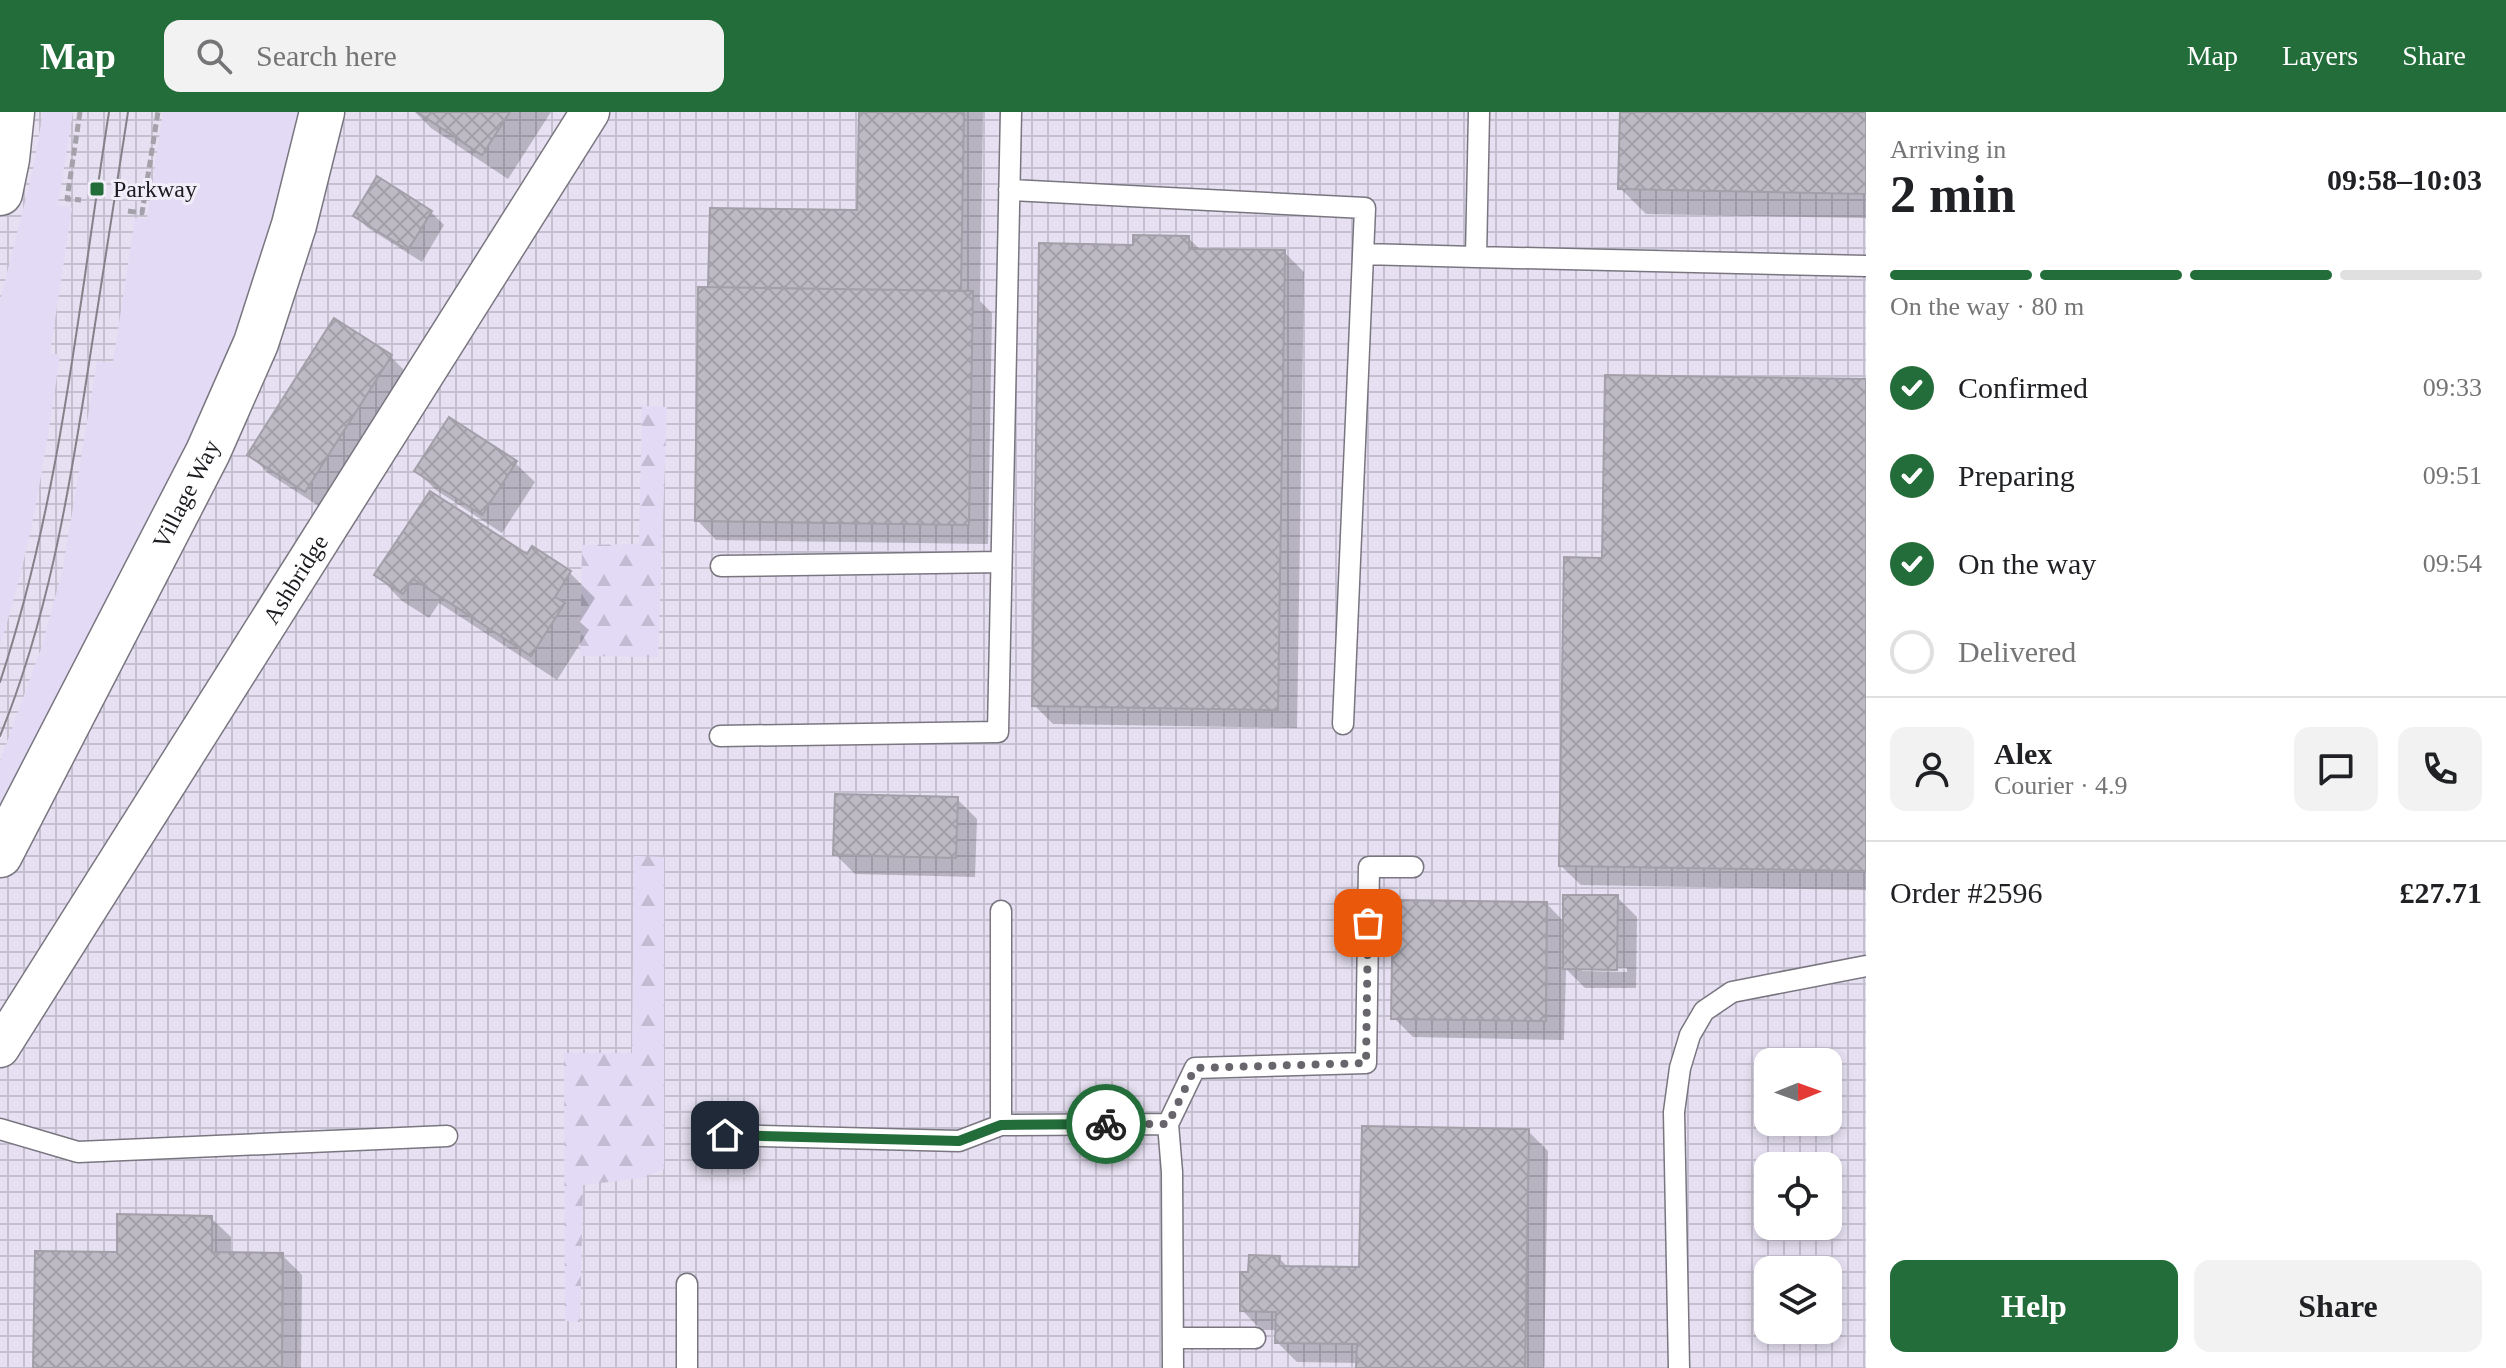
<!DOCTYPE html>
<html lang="en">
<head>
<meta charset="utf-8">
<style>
  :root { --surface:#fff; --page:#f2f2f2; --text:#202124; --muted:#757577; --line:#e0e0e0; --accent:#236d3a }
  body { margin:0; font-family:"Times New Roman",serif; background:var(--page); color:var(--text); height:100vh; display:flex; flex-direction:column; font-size:30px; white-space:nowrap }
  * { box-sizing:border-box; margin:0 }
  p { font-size:26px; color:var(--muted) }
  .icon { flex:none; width:44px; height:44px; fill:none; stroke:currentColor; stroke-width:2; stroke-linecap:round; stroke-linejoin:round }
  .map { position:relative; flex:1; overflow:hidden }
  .sheet { display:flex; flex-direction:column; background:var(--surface); width:640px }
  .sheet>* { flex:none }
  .needle { width:52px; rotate:89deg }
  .buttons { position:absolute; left:1754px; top:936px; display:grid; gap:16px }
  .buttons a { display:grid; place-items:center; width:88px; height:88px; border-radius:16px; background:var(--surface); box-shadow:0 4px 12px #0003; font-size:40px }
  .pin { position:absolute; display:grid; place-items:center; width:68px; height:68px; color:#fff; margin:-34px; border-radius:16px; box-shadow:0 4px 12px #0006 }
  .courier { position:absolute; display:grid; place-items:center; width:80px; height:80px; margin:-40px; border:6px solid #236d3a; border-radius:50%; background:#fff; color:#222; box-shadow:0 2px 10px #0007 }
  .head em { font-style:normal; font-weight:700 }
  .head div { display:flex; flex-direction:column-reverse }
  .head { display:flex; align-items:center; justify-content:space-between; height:136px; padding:0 24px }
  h1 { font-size:52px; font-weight:700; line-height:60px }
  .bar { display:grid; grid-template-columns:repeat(4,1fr); gap:12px 8px; align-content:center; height:96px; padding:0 24px }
  .bar i { height:10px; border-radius:6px; background:var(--line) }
  .bar .on { background:var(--accent) }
  .bar p { grid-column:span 4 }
  .line { display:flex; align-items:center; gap:20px; padding:0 24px; border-top:2px solid var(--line) }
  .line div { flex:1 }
  .round { display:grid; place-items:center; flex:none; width:84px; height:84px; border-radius:16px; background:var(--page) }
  ol { padding:0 24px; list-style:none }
  li { display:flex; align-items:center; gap:24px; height:88px }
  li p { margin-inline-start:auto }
  li .icon { padding:8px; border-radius:50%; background:var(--accent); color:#fff; stroke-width:4 }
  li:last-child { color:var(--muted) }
  li i { width:44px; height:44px; border:4px solid var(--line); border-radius:50% }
  .button { display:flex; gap:16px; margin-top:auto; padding:16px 24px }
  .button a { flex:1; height:92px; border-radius:16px; background:var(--accent); color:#fff; font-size:32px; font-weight:700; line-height:92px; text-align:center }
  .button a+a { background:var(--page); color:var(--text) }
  header { display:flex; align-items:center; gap:48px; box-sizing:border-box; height:112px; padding:0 40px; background:var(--accent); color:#fff }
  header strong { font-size:38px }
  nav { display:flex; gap:44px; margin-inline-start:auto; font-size:28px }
  .search { width:560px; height:72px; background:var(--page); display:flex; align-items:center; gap:20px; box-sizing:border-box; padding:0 28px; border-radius:16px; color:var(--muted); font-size:30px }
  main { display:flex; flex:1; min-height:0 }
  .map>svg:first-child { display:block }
  .industrial { fill:url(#industrial-grid); fill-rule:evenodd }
  .grass { fill:#e3dbf5 }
  .forest { fill:url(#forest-firs) }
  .shadow { fill:#0003; fill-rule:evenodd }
  .building { fill:url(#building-cross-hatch); stroke:#a29fa9; stroke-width:2 }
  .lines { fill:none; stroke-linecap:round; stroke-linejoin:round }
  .service-casing { stroke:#797680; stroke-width:23 }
  .minor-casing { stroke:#797680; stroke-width:41 }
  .trunk-casing { stroke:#797680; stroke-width:47 }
  .path { stroke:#a4a1aa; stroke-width:5; stroke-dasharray:8 4; stroke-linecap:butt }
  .service { stroke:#fff; stroke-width:20 }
  .minor { stroke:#fff; stroke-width:38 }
  .trunk { stroke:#fff; stroke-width:44 }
  .tram { stroke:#848189; stroke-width:2 }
  .done { stroke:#68666c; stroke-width:8; stroke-dasharray:0 14.4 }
  .route { stroke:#236d3a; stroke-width:10 }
  .poi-dot { fill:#236d3a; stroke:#f2eef9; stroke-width:3 }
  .labels { text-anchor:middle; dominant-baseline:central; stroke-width:6; stroke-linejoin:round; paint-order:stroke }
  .poi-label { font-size:24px; fill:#1d1c20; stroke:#f2eef9; text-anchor:start }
  .street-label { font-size:24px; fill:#1d1c20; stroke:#f2eef9 }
</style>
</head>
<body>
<header>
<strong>Map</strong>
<div class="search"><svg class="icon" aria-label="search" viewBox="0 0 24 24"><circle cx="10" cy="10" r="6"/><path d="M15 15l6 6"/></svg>Search here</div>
<nav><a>Map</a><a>Layers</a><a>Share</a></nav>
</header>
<main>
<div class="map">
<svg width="1866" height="1256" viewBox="0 0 1866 1256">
  <defs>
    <pattern id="industrial-grid" width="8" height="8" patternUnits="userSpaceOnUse" patternTransform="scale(2)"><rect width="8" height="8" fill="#e6e0f2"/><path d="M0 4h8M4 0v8" fill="none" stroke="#c5c0cf"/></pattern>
    <pattern id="forest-firs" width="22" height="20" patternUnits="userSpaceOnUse" patternTransform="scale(2)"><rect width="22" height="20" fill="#e3dbf5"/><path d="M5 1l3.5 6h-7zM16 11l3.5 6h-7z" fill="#c2bbd2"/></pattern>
    <pattern id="building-cross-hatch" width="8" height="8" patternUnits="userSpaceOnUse" patternTransform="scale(2)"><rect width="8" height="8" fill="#bdbac5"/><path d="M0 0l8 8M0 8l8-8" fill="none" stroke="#a29fa9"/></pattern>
  </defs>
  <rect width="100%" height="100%" fill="#f2eef9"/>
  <path class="industrial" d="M0,0H1866V1256H0ZM1768,950H1828V1010H1768ZM1768,1054H1828V1114H1768ZM1768,1158H1828V1218H1768Z"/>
  <path class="grass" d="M43,0H73L58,93L72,96L50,241L60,243C46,341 31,439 0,533V189L33,58Z
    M163,0H302L294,42L220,273L0,702V649L42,534L63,456L97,249L113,251L135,106L147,107Z"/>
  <path class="forest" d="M642,294L667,295L658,545L580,544L582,433L639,432Z
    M634,744L664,745V1057L643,1066L583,1073L580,1210L565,1209L564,941H632Z"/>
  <path class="shadow" d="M415,0H551L508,67L431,16Z
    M861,0H983L980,189L992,201L988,432L716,428L697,408L710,177L712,98L859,100Z
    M1622,0H1866V106L1646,102L1620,76Z
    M378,67L431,100L444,113L422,150L368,116L355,104Z
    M1188,126L1202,139L1284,140L1304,160L1297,616L1053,612L1034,593L1135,135Z
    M390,244L410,264L325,398L269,362L250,343Z
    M1866,269V778L1581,773L1561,754L1604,448Z
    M515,351L535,370L502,421L436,378L416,359Z
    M533,436L570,461L595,486L580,510L589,518L557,568L439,491L429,506L402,489L377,463L527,445Z
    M957,687L977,707L975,765L855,762L835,742Z
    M1617,785L1637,805L1636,876H1585L1566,857L1564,928L1413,925L1394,906L1547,792L1565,811ZM1582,855L1627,856V860L1582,859Z
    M1528,1019L1548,1039L1544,1256H1358V1251L1297,1250L1277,1230V1218H1261L1242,1198L1250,1162L1279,1146L1289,1156L1361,1157Z
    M211,1106L231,1125V1142L282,1143L302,1163L301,1256H35L119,1142Z"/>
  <path class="building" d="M417,0H510L482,43Z
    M859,0H964L961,179L708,175L710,96L857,98Z
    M1620,0H1866V82L1618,77Z
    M377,64L432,99L408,138L353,104Z
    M1133,123L1189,124V137L1285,138L1278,598L1032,594L1039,131L1133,133Z
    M698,175L973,179L969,413L695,409Z
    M334,206L392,243L305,380L247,343Z
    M1605,263L1866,267V759L1559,754L1564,445L1602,446Z
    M449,305L517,349L482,403L414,359Z
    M430,379L527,442L532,434L571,459L555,485L565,491L531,544L413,467L403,482L374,463Z
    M835,682L958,685L956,746L833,743Z
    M1563,783H1618L1617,858L1563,857Z
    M1393,788L1547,790L1546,909L1391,907Z
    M1362,1014L1529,1017L1525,1256H1356L1357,1232L1275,1231L1276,1200L1240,1199V1160H1248L1249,1143L1280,1144L1279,1154L1359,1155Z
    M117,1102L212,1104V1140L283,1141L282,1256H33L35,1139L117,1140Z"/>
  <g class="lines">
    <defs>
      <path id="service" d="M1009,78L1365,96L1343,612
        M1363,142L1476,145L1479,0
        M1476,145L1866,154
        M721,454L1001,450
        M720,624L998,620L1011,0
        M1001,799V1013L1168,1012L1172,1060L1173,1256
        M1168,1012L1195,956L1366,951L1369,755H1413
        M0,1017L78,1040L447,1024
        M725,1023L959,1029L1001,1013
        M687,1172V1256
        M1173,1226H1255
        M1679,1256L1674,1000L1680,956L1690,923L1704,899L1732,880L1866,854"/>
      <g id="minor">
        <path id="s1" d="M0,936L590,0"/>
      </g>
      <g id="trunk">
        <path d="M0,81L7,47L12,0"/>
        <path id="s2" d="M0,743L208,340L256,231L294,113L322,0"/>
      </g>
    </defs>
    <use href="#service" class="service-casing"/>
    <use href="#minor" class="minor-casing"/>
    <use href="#trunk" class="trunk-casing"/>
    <path class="path" d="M80,0L67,87L81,88
      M128,99L142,101L158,0"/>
    <use href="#service" class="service"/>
    <use href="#minor" class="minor"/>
    <use href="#trunk" class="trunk"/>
    <path class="tram" d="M0,570C61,386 79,190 109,0
      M0,624C47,509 68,386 87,264C101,176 115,88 128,0"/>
  </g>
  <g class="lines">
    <path class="done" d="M1106,1012H1168L1195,956L1366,951L1368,811"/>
    <path class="route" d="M725,1023L959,1029L1001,1013L1106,1012"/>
  </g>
  <rect class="poi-dot" x="89" y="69" width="16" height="16" rx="4"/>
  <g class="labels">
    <g class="poi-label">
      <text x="113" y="77">Parkway</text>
    </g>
    <g class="street-label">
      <text stroke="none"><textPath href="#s2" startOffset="406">Village Way</textPath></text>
      <text stroke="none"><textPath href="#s1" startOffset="554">Ashbridge</textPath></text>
    </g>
  </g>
</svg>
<div class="buttons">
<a><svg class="needle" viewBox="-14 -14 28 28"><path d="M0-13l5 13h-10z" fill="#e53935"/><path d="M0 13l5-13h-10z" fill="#757577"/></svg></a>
<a><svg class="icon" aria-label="locate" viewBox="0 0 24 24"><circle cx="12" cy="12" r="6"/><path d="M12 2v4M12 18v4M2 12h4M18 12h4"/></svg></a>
<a><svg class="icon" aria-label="layers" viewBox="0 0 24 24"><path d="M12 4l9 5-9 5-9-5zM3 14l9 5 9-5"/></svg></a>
</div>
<div class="pin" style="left:1368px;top:811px;background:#ea580c"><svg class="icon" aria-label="bag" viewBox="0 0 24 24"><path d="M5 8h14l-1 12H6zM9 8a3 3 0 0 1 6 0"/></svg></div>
<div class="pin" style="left:725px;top:1023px;background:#1f2937"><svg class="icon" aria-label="home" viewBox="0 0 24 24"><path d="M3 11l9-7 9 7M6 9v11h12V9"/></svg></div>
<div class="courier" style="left:1106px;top:1012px"><svg class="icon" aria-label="bike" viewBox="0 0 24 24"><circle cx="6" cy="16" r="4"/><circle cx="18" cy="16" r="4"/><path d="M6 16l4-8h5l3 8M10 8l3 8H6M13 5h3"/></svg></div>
</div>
<section class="sheet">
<div class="head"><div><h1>2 min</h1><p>Arriving in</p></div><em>09:58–10:03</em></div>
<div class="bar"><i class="on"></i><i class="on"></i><i class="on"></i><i></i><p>On the way · 80 m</p></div>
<ol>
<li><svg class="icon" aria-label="check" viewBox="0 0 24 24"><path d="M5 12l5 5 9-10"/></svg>Confirmed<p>09:33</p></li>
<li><svg class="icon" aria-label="check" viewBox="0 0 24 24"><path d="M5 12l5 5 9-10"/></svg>Preparing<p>09:51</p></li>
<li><svg class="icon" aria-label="check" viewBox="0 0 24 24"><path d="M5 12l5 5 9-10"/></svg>On the way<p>09:54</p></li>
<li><i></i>Delivered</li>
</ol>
<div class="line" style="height:144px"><a class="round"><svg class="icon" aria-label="person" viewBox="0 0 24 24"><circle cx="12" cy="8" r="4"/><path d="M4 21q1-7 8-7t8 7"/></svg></a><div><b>Alex</b><p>Courier · 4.9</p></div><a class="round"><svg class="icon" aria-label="chat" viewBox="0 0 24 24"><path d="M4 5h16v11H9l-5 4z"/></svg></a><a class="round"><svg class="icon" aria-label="phone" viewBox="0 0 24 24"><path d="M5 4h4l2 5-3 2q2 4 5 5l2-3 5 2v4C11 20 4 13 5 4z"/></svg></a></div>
<div class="line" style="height:104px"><div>Order #2596</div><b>£27.71</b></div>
<div class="button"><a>Help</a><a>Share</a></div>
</section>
</main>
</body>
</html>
